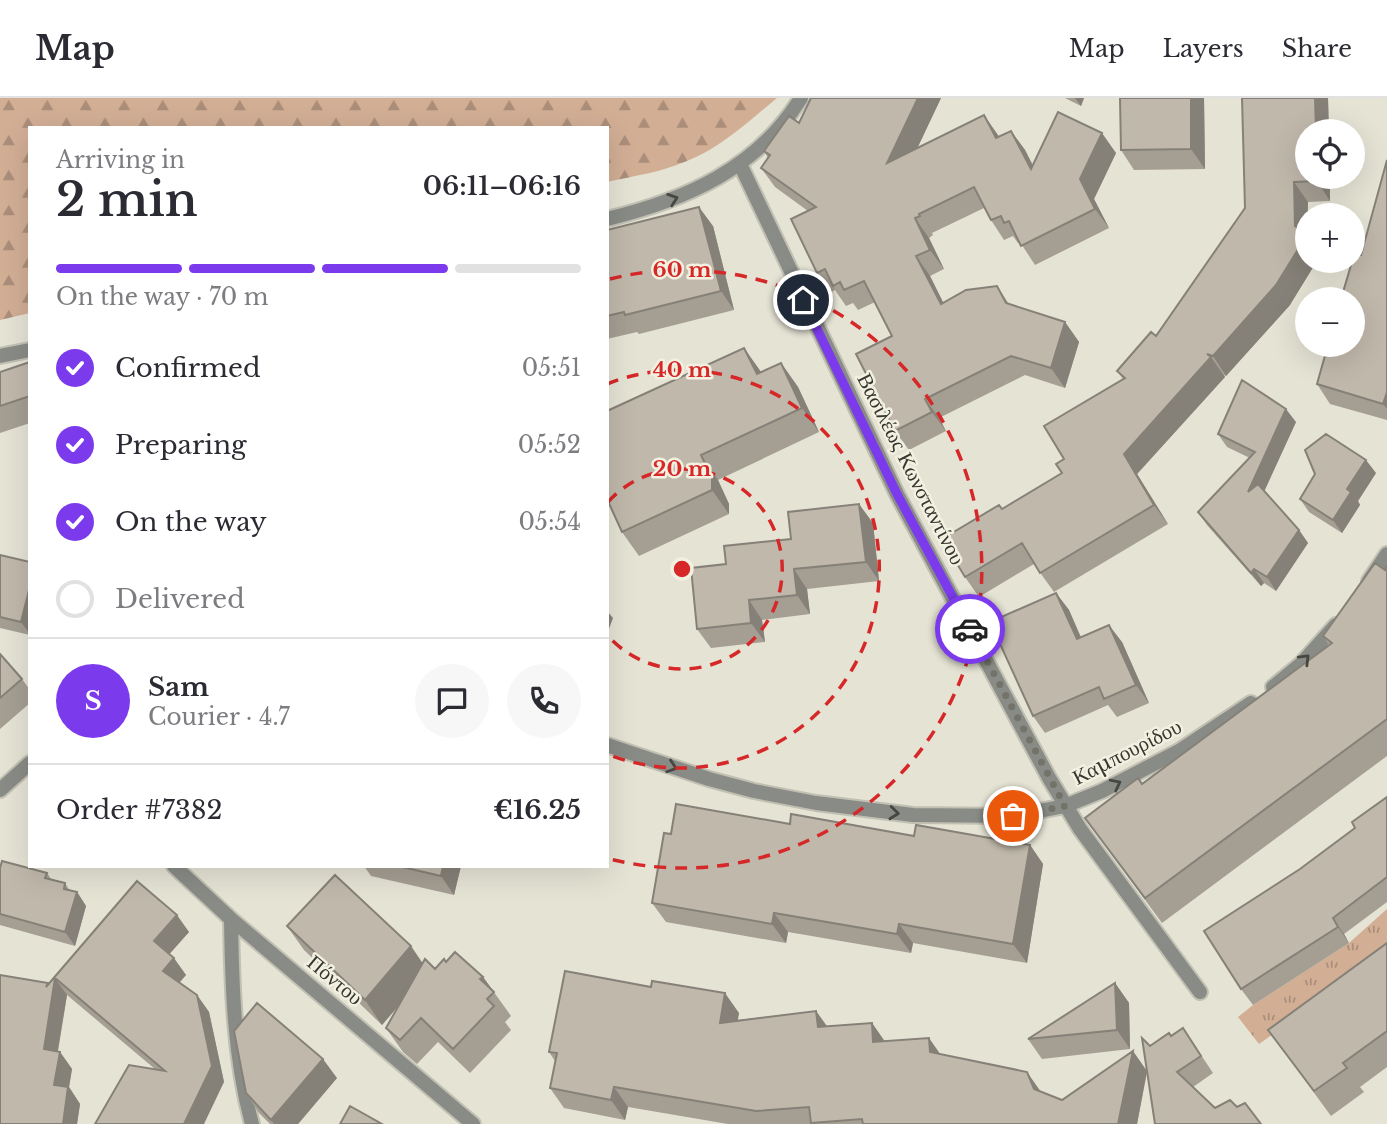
<!DOCTYPE html>
<html lang="en">
<head>
<meta charset="utf-8">
<style>
  :root { --surface:#fff; --page:#f7f7f7; --text:#2b2b33; --muted:#7c7c81; --line:#e1e1e2; --accent:#7c3aed }
  body { margin:0; font-family:"Libre Baskerville",serif; background:var(--page); color:var(--text); height:100vh; display:flex; flex-direction:column; font-size:26px; white-space:nowrap }
  * { box-sizing:border-box; margin:0 }
  p { font-size:23px; color:var(--muted) }
  .icon { flex:none; width:38px; height:38px; fill:none; stroke:currentColor; stroke-width:2; stroke-linecap:round; stroke-linejoin:round }
  .map { position:relative; flex:1; overflow:hidden }
  .details { position:absolute; left:28px; top:28px; width:581px; height:742px; display:flex; flex-direction:column; background:var(--surface); border-radius:0px; box-shadow:0 7px 28px #0002 }
  .details>* { flex:none }
  .tools { position:absolute; left:1295px; top:21px; display:grid; gap:14px }
  .tools a { display:grid; place-items:center; width:70px; height:70px; border-radius:50%; background:var(--surface); box-shadow:0 7px 28px #0002; font-size:35px }
  .pin { position:absolute; display:grid; place-items:center; width:60px; height:60px; color:#fff; margin:-30px; border:4px solid #fff; border-radius:50%; box-shadow:0 2px 7px #0007 }
  .courier { position:absolute; display:grid; place-items:center; width:70px; height:70px; margin:-35px; border:5px solid #7c3aed; border-radius:50%; background:#fff; color:#222; box-shadow:0 2px 9px #0007 }
  .headline em { font-style:normal; font-weight:600 }
  .headline div { display:flex; flex-direction:column-reverse }
  .headline { display:flex; align-items:center; justify-content:space-between; height:119px; padding:0 28px }
  h1 { font-size:46px; font-weight:600; line-height:52px }
  .bar { display:grid; grid-template-columns:repeat(4,1fr); gap:10px 7px; align-content:center; height:84px; padding:0 28px }
  .bar i { height:9px; border-radius:5px; background:var(--line) }
  .bar .active { background:var(--accent) }
  .bar p { grid-column:span 4 }
  .line { display:flex; align-items:center; gap:18px; padding:0 28px; border-top:2px solid var(--line) }
  .line div { flex:1 }
  .round { display:grid; place-items:center; flex:none; width:74px; height:74px; border-radius:37px; background:var(--page) }
  ol { padding:0 28px; list-style:none }
  li { display:flex; align-items:center; gap:21px; height:77px }
  li p { margin-inline-start:auto }
  li .icon { padding:7px; border-radius:50%; background:var(--accent); color:#fff; stroke-width:4 }
  li:last-child { color:var(--muted) }
  li i { width:38px; height:38px; border:4px solid var(--line); border-radius:50% }
  header { display:flex; align-items:center; gap:42px; box-sizing:border-box; height:98px; padding:0 35px; background:var(--surface); border-bottom:2px solid var(--line) }
  header strong { font-size:33px }
  nav { display:flex; gap:38px; margin-inline-start:auto; font-size:24px }
  .map>svg:first-child { display:block }
  .grass { fill:url(#grass-tufts) }
  .forest { fill:url(#forest-firs) }
  .lines { fill:none; stroke-linecap:round; stroke-linejoin:round }
  .minor-casing { stroke:#c2c0b3; stroke-width:18 }
  .tertiary-casing { stroke:#c2c0b3; stroke-width:18 }
  .minor { stroke:#898c86; stroke-width:14 }
  .tertiary { stroke:#898c86; stroke-width:14 }
  .wall { fill:#a59e93 }
  .shaded-wall { fill:#868178 }
  .building { fill:#c0b8ab; stroke:#868178; stroke-width:2 }
  .oneway { stroke:#474741 }
  .done { stroke:#747369; stroke-width:7; stroke-dasharray:0 12.6 }
  .route { stroke:#7c3aed; stroke-width:9 }
  .ring { fill:none; stroke:#d62828; stroke-width:3.5; stroke-dasharray:12 9 }
  .labels { text-anchor:middle; dominant-baseline:central; stroke-width:5; stroke-linejoin:round; paint-order:stroke }
  .street-label { font-size:21px; fill:#373630; stroke:#f2f1e1 }
  .centre { fill:#d62828; stroke:#f2f1e1; stroke-width:3.5 }
  .ring-label { font-size:21px; text-anchor:middle; font-weight:bold; fill:#d62828; stroke:#f2f1e1; stroke-width:5; stroke-linejoin:round; paint-order:stroke }
</style>
</head>
<body>
<header>
<strong>Map</strong>
<nav><a>Map</a><a>Layers</a><a>Share</a></nav>
</header>
<div class="map">
<svg width="1387" height="1026" viewBox="0 0 1387 1026">
  <defs>
    <pattern id="grass-tufts" width="24" height="20" patternUnits="userSpaceOnUse" patternTransform="scale(1.75)"><rect width="24" height="20" fill="#d2ae95"/><path d="M3 7l-1-3M5 7V3M7 7l1-3M15 17l-1-3M17 17v-4M19 17l1-3" fill="none" stroke="#ab8e7a"/></pattern>
    <pattern id="forest-firs" width="22" height="20" patternUnits="userSpaceOnUse" patternTransform="scale(1.75)"><rect width="22" height="20" fill="#d2ae95"/><path d="M5 1l3.5 6h-7zM16 11l3.5 6h-7z" fill="#ab8e7a"/></pattern>
  </defs>
  <rect width="100%" height="100%" fill="#e5e3d4"/>
  <path class="grass" d="M1387,811V854L1259,946L1238,919L1253,907L1349,845Z"/>
  <path class="forest" d="M0,0H777C750,22 721,50 687,63C662,74 634,78 607,84V30H30V215L0,222Z"/>
  <g class="lines">
    <defs>
      <path id="minor" d="M740,66L897,396L1049,680L1080,731L1200,894
        M1369,483L1387,456
        M1273,589L1301,566L1336,527
        M607,647L709,681L754,693L816,705L913,717L1013,718L1065,708L1102,693L1179,653L1251,605
        M0,692L30,665
        M174,768L231,821L473,1026
        M231,821C232,890 234,959 252,1026"/>
      <path id="tertiary" d="M607,121C685,102 757,71 801,0
        M0,258L30,252"/>
    </defs>
    <use href="#minor" class="minor-casing"/>
    <use href="#tertiary" class="tertiary-casing"/>
    <use href="#minor" class="minor"/>
    <use href="#tertiary" class="tertiary"/>
  </g>
  <path class="wall" d="M811,0H941L917,50L999,39L1011,33L1025,52L1033,67L1116,55L1094,101L1109,130L1035,167L1020,144L1018,145L1013,138L1004,142L991,122L984,110L932,135L933,137L929,140L944,171L930,178L943,205L997,188L1009,206L1065,224L1079,244L1065,290L1025,277L939,320L946,333L909,352L895,333L892,238L875,204L858,212L853,205L846,208L835,192L830,195L817,175L808,113L775,89L761,70L768,60L764,53L799,25Z
    M1065,0H1084L1081,8Z
    M1120,0H1204L1205,71L1134,72L1121,52Z
    M1242,0H1328L1330,103L1308,104L1290,207L1226,278L1224,277L1225,279L1137,376L1168,426L1054,494L1034,466L979,499L965,479L1002,411L1062,375L1064,361L1123,281L1117,273L1156,238L1245,110Z
    M1387,62V322L1330,306L1317,286L1361,157Z
    M713,128L734,212L639,236L637,234L607,241V131Z
    M744,250L761,274L781,265L798,289L819,334L718,382L729,406V416L639,458L622,434Z
    M30,264V325L0,335V274Z
    M1296,324L1264,393L1299,432L1308,445L1276,493L1264,485L1261,488L1207,427L1198,414L1250,360L1227,349L1218,336Z
    M1376,375L1358,403L1360,407L1342,435L1309,414L1300,401Z
    M873,425L879,483L807,491L810,516L762,522L765,544L711,550L697,531L726,466L791,441Z
    M0,457L30,464V537L0,530Z
    M1387,468V658L1162,825L1085,720L1142,686L1329,547L1323,538L1385,472Z
    M1056,495L1069,512L1081,539L1122,544L1149,605L1117,619L1108,607L1045,635L1033,618Z
    M0,556L22,581L30,592V605L0,631Z
    M1387,699V804L1344,836L1349,845L1253,907L1241,891L1300,771L1355,730Z
    M790,726L914,738L1030,747L1043,766L1027,865L913,845L911,855L788,834L786,845L666,824L652,805L671,736Z
    M364,768H461L454,797L371,778Z
    M0,770L47,775L51,781L65,785L70,793L77,794L86,808L75,848L0,827Z
    M137,783L189,834L169,856L186,877L179,884L197,897L209,914L224,984L155,971L67,897L58,954H60L72,971L69,989L80,1006L77,1026H0L48,885L49,887Z
    M287,828L423,865L435,871L446,864L483,879L511,918L505,924L511,932L470,975L438,944L417,966L403,954L386,930L400,906L382,927L304,852Z
    M1387,845V969L1360,989L1364,994L1331,1018L1268,932Z
    M1115,885L1129,905L1130,951L1042,961L1028,941Z
    M816,913L827,928L872,925L884,943L940,956L1062,1002L1147,972L1150,948L1171,938L1183,930L1213,975L1193,989L1215,1010L1237,1009L1261,1026H1155L1147,974L1137,1026H728L628,1009L625,1022L564,1010L550,990L555,963L549,954L739,915L737,922Z
    M337,980L298,1026H270L259,1015L246,995Z"/>
  <path class="shaded-wall" d="M918,0H941L901,85L887,65Z
    M1075,0H1084L1081,8Z
    M1191,0H1204L1205,71L1191,51Z
    M1315,0H1328L1329,33H1316Z
    M984,17L998,37L1009,60L996,40Z
    M1011,33L1025,52L1044,91L1031,71Z
    M1102,35L1116,55L1094,101L1109,130L1095,111L1080,81Z
    M1317,79H1330V103L1317,83Z
    M1294,84L1308,104L1307,163H1317L1290,207L1226,278L1213,258L1295,128Z
    M699,109L713,128L734,212L721,193Z
    M915,120L929,140L944,171L930,152Z
    M916,158L930,178L954,226L941,206Z
    M1065,224L1079,244L1065,290L1051,270Z
    M744,250L761,274L757,276Z
    M1211,259L1225,279L1137,376L1168,426L1154,407L1124,356Z
    M781,265L798,289L819,334L802,310Z
    M1387,294V311L1383,306Z
    M925,301L939,320L946,333L932,314Z
    M1286,311L1296,324L1258,407L1248,394Z
    M701,357L718,382L729,406V416L712,392Z
    M1366,362L1376,375L1358,403L1360,407L1342,435L1333,422L1347,391Z
    M859,406L873,425L879,483L866,464Z
    M1299,432L1308,445L1276,493L1267,479Z
    M794,471L807,491L810,516L797,497Z
    M1254,471L1264,485L1261,488L1251,475Z
    M30,488V536L21,524Z
    M1056,495L1069,512L1089,559L1077,541Z
    M749,502L762,522L765,544L751,525Z
    M607,513L613,520L607,536Z
    M1109,527L1122,544L1149,605L1136,587Z
    M1030,747L1043,766L1027,865L1013,846Z
    M443,768H461L454,797L441,778Z
    M77,794L86,808L75,848L65,834Z
    M774,815L788,834L786,845L772,826Z
    M177,817L189,834L166,860L154,843Z
    M1333,820L1344,836L1349,845L1338,829Z
    M899,826L913,845L911,855L897,836Z
    M411,848L428,873L382,927L365,902Z
    M174,860L186,877L175,890L163,873Z
    M483,879L494,894L480,881Z
    M55,880L67,897L55,968L44,951L46,889L48,885L53,892Z
    M1115,885L1129,905L1130,951L1117,932Z
    M725,895L739,915L734,945L720,925Z
    M197,897L209,914L224,984L204,1026H184Z
    M816,913L830,933L818,929Z
    M872,925L886,945L873,944Z
    M929,940L943,960L930,954Z
    M1133,953L1147,973L1137,1026H1118Z
    M60,954L72,971L69,989L80,1006L77,1026H63L54,987Z
    M323,961L337,980L298,1026H274L271,1022Z
    M1027,974L1041,994L1034,991Z
    M614,989L628,1009L625,1022L611,1002Z"/>
  <path class="building" d="M811,0H918L887,65L984,17L996,40L1011,33L1031,71L1058,14L1102,35L1080,81L1095,111L1021,148L1009,123L1004,125L1001,118L991,122L974,89L919,116L920,118L915,120L930,152L916,158L941,206L966,192L997,188L1006,205L1065,224L1051,270L1011,258L925,301L932,314L895,333L856,256L892,238L864,183L844,192L840,184L833,188L825,171L817,175L791,121L816,109L761,70L770,57L764,53L789,18L799,25Z
    M1120,0H1191V51L1121,52Z
    M1242,0H1315L1316,33H1307V79H1317V83L1294,84L1295,128L1307,136V137L1276,187L1213,258L1207,256L1211,259L1124,356L1154,407L1040,475L1022,445L965,479L942,441L999,407L1002,411L1062,375L1056,366L1064,361L1044,328L1125,280L1117,273L1151,234L1156,238L1245,110Z
    M1387,62V294L1383,306L1317,286L1328,247H1353V201H1341L1354,157H1361Z
    M699,109L721,193L625,217L624,214L607,218V132Z
    M744,250L757,276L781,265L802,310L701,357L712,381V392L622,434L607,401V313Z
    M30,264V298L0,308V274Z
    M1242,282L1286,311L1248,394L1258,386L1299,432L1267,479L1254,471L1251,475L1198,414L1255,354L1218,336Z
    M1326,336L1366,362L1347,391L1351,394L1333,422L1300,401L1315,376L1305,352Z
    M859,406L866,464L794,471L797,497L749,502L751,525L697,531L691,470L726,466L724,448L791,441L788,414Z
    M0,457L30,464V488L21,524L0,519Z
    M1375,465L1385,472L1387,468V621L1145,800L1085,720L1138,680L1142,686L1332,545L1323,538Z
    M1056,495L1077,541L1109,527L1136,587L1104,601L1099,589L1033,618L990,524Z
    M0,556L22,581L0,600Z
    M1387,699V779L1333,820L1338,829L1241,891L1204,833L1300,771L1355,730L1352,724Z
    M676,706L790,726L791,716L914,738L916,727L1030,747L1013,846L899,826L897,836L774,815L772,826L652,805L664,735L671,736Z
    M2,763L47,775L45,780L65,785L64,791L77,794L65,834L0,816V770Z
    M398,768H443L441,778Z
    M335,777L411,848L365,902L287,828Z
    M137,783L177,817L154,843L174,860L163,873L197,897L212,968L184,1026H95L129,967L165,973L55,880L44,951L60,954L54,987L68,989L63,1026H0V877L48,885L46,889Z
    M1387,845V933L1343,965L1347,970L1314,993L1268,932Z
    M455,854L483,879L480,881L494,894L487,901L494,908L453,951L421,920L400,942L386,930L425,861L435,871L444,861L446,864Z
    M565,873L651,889L652,883L725,895L720,925L816,913L818,929L872,925L873,944L929,940L930,954L1027,974L1034,991L1062,1002L1133,953L1118,1026H863L862,1021L811,1025L809,1009L756,1013L614,989L611,1002L550,990L557,955L549,954Z
    M1115,885L1117,932L1028,941Z
    M257,905L323,961L271,1022L246,995L234,933Z
    M1183,930L1201,958L1177,974L1215,1010L1230,1002L1237,1009L1245,1005L1261,1026H1155L1142,940L1150,948L1169,935L1171,938Z
    M350,1008L382,1026H340Z"/>
  <defs><path id="oneway-chevron" d="M-2-3.5L2.5 0L-2 3.5" fill="none" stroke-width="1.6" stroke-linecap="round" stroke-linejoin="round" transform="scale(1.75)"/></defs>
  <g class="oneway">
    <use href="#oneway-chevron" transform="translate(673 101) rotate(-19)"/>
    <use href="#oneway-chevron" transform="translate(1305 561) rotate(-45)"/>
    <use href="#oneway-chevron" transform="translate(672 669) rotate(18)"/>
    <use href="#oneway-chevron" transform="translate(1116 686) rotate(-27)"/>
    <use href="#oneway-chevron" transform="translate(894 715) rotate(6)"/>
  </g>
  <g class="lines">
    <path class="done" d="M970,531L1065,708L1013,718"/>
    <path class="route" d="M803,202L897,396L970,531"/>
  </g>
  <g class="ring">
    <path d="M608 404A100 100 0 1 1 608 538"/>
    <path d="M607 286A199 199 0 1 1 607 656"/>
    <path d="M610 181A299 299 0 1 1 610 761"/>
  </g>
  <g class="labels">
    <g class="street-label">
      <text transform="translate(911 371) rotate(63)">Βασιλέως Κωνσταντίνου</text>
      <text transform="translate(1127 654) rotate(-27)">Καμπουρίδου</text>
      <text transform="translate(335 882) rotate(40)">Πόντου</text>
    </g>
  </g>
  <circle cx="682" cy="471" r="10" class="centre"/>
  <g class="ring-label">
    <text x="682" y="179">60 m</text>
    <text x="682" y="279">40 m</text>
    <text x="682" y="378">20 m</text>
  </g>
</svg>
<div class="tools">
<a><svg class="icon" aria-label="locate" viewBox="0 0 24 24"><circle cx="12" cy="12" r="6"/><path d="M12 2v4M12 18v4M2 12h4M18 12h4"/></svg></a>
<a>+</a>
<a>−</a>
</div>
<div class="pin" style="left:1013px;top:718px;background:#ea580c"><svg class="icon" aria-label="bag" viewBox="0 0 24 24"><path d="M5 8h14l-1 12H6zM9 8a3 3 0 0 1 6 0"/></svg></div>
<div class="pin" style="left:803px;top:202px;background:#1f2937"><svg class="icon" aria-label="home" viewBox="0 0 24 24"><path d="M3 11l9-7 9 7M6 9v11h12V9"/></svg></div>
<div class="courier" style="left:970px;top:531px"><svg class="icon" aria-label="car" viewBox="0 0 24 24"><path d="M5 17H2v-5l4-1 3-4h7l3 4 3 1v5h-3M9 17h6M6 11h13"/><circle cx="7" cy="17" r="2"/><circle cx="17" cy="17" r="2"/></svg></div>
<section class="details">
<div class="headline"><div><h1>2 min</h1><p>Arriving in</p></div><em>06:11–06:16</em></div>
<div class="bar"><i class="active"></i><i class="active"></i><i class="active"></i><i></i><p>On the way · 70 m</p></div>
<ol>
<li><svg class="icon" aria-label="check" viewBox="0 0 24 24"><path d="M5 12l5 5 9-10"/></svg>Confirmed<p>05:51</p></li>
<li><svg class="icon" aria-label="check" viewBox="0 0 24 24"><path d="M5 12l5 5 9-10"/></svg>Preparing<p>05:52</p></li>
<li><svg class="icon" aria-label="check" viewBox="0 0 24 24"><path d="M5 12l5 5 9-10"/></svg>On the way<p>05:54</p></li>
<li><i></i>Delivered</li>
</ol>
<div class="line" style="height:126px"><b class="round" style="background:var(--accent);color:#fff">S</b><div><b>Sam</b><p>Courier · 4.7</p></div><a class="round"><svg class="icon" aria-label="chat" viewBox="0 0 24 24"><path d="M4 5h16v11H9l-5 4z"/></svg></a><a class="round"><svg class="icon" aria-label="phone" viewBox="0 0 24 24"><path d="M5 4h4l2 5-3 2q2 4 5 5l2-3 5 2v4C11 20 4 13 5 4z"/></svg></a></div>
<div class="line" style="height:91px"><div>Order #7382</div><b>€16.25</b></div>
</section>
</div>
</body>
</html>
